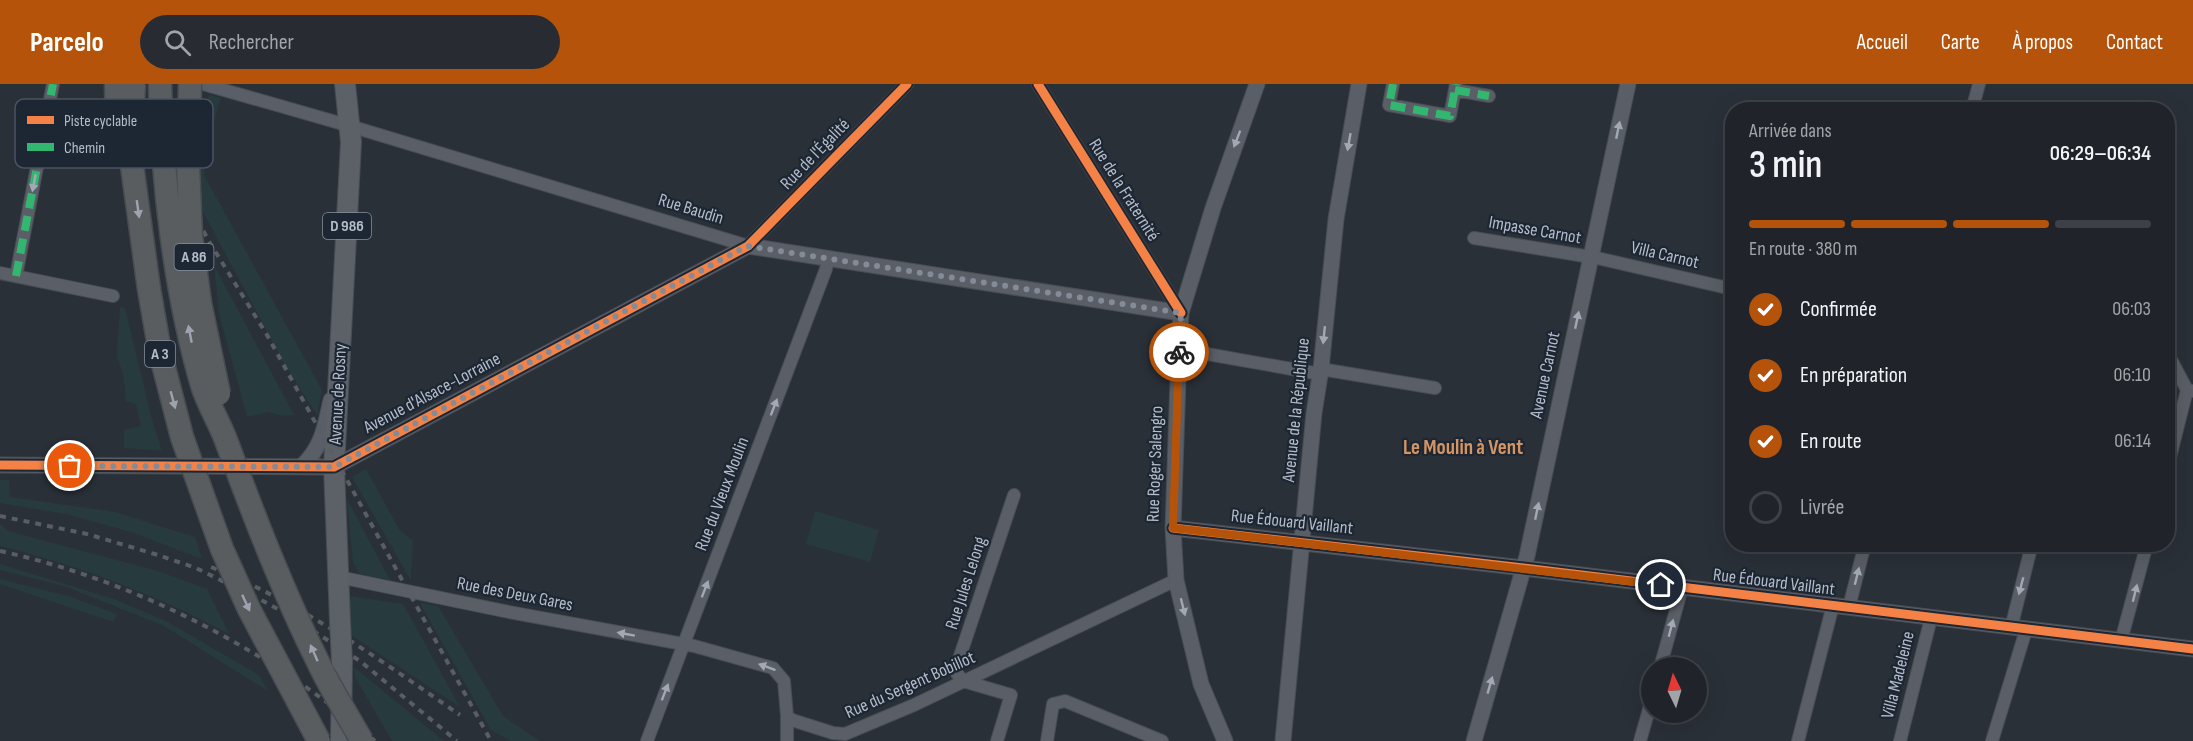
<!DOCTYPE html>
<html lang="fr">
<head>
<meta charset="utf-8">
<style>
  :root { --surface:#20242a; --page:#282c32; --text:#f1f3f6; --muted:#a2a4a8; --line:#3d4147; --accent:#b45309 }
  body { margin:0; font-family:"Sofia Sans Condensed",sans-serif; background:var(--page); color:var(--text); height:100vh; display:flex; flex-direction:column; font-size:22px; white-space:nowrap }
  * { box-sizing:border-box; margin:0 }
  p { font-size:20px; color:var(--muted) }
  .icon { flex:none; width:33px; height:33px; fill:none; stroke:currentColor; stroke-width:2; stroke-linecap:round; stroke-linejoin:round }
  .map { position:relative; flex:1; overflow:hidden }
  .details { position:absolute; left:1725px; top:18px; width:450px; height:450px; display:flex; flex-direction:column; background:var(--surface); border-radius:24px; box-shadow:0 6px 24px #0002,0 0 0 2px var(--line) }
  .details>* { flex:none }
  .needle { width:39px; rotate:355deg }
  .tools { position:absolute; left:1641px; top:573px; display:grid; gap:12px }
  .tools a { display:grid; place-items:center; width:66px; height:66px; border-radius:50%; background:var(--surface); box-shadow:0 6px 24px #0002,0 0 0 2px var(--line); font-size:30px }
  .pin { position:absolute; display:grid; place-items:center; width:51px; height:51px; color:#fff; margin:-26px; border:3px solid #fff; border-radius:50%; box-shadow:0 2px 6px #0007 }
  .courier { position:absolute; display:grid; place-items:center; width:60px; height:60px; margin:-30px; border:4px solid #b45309; border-radius:50%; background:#fff; color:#222; box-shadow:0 2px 8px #0007 }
  .headline em { font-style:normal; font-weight:600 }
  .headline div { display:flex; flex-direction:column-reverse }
  .headline { display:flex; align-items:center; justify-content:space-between; height:102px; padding:0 24px }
  h1 { font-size:39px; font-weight:600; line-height:45px }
  .bar { display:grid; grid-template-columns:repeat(4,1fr); gap:9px 6px; align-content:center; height:72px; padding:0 24px }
  .bar i { height:8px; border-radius:4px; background:var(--line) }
  .bar .current { background:var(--accent) }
  .bar p { grid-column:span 4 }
  ol { padding:0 24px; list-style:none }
  li { display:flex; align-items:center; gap:18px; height:66px }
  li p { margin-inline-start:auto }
  li .icon { padding:6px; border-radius:50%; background:var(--accent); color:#fff; stroke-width:4 }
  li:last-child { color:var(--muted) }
  li i { width:33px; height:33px; border:3px solid var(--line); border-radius:50% }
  header { display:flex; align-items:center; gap:36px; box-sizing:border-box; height:84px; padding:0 30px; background:var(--accent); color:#fff }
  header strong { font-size:28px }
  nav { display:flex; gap:33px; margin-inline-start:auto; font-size:21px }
  .search { width:420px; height:54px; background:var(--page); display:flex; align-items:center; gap:15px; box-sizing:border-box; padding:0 21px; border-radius:33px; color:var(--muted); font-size:22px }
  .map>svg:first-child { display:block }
  .green { fill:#273a3e }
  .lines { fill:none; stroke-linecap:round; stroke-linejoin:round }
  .minor-casing { stroke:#484c53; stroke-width:14 }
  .tertiary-casing { stroke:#484c53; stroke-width:17 }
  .primary-casing { stroke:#484c55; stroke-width:22 }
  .minor { stroke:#5a5e66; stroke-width:12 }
  .tertiary { stroke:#5a5e66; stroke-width:15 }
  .primary { stroke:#5c6168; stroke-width:20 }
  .rail { stroke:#595d64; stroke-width:4; stroke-dasharray:6 6; stroke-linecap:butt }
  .primary-bridge-casing { stroke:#484c55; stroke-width:22; stroke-linecap:butt }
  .motorway-bridge-casing { stroke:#474c53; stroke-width:25; stroke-linecap:butt }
  .primary-bridge { stroke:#5c6168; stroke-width:20 }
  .motorway-bridge { stroke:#5a5d60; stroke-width:22 }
  .quiet { stroke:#33b770; stroke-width:8; stroke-dasharray:15 8; stroke-linecap:butt }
  .cycleway-casing { stroke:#1d2633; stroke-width:13 }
  .cycleway { stroke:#f48246; stroke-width:9 }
  .oneway { fill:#a2a9b5 }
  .oneway2 { fill:#9ea4af }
  .done { stroke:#848b96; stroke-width:6; stroke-dasharray:0 10.8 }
  .route { stroke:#b45309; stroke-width:8 }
  .labels { text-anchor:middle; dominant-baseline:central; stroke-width:4.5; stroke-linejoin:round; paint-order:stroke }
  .shield { fill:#1d2633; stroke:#878f9c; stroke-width:1.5 }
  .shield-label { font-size:16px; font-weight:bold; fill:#b4bcc9 }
  .street-label { font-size:18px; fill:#b4bcc9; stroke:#1d2633 }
  .quarter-label { font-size:21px; font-weight:bold; fill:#d59563; stroke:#1d2633 }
  .key { fill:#1d2633; stroke:#4a5360; stroke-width:1.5 }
  .key-label { font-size:16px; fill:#b4bcc9 }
</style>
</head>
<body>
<header>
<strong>Parcelo</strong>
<div class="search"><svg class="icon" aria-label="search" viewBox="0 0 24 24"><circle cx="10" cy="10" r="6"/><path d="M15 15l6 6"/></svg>Rechercher</div>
<nav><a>Accueil</a><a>Carte</a><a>À propos</a><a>Contact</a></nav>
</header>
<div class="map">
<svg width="2193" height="657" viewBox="0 0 2193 657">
  <rect width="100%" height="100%" fill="#2a3038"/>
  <path class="green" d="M209,11L221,14L204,68V91L322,306L317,331L285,281L195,113L194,54Z
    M2168,116L2176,118L2171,156H2168Z
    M214,181L294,331L282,332L269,328L247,333L219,229Z
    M120,223L125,224L151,332L162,367L124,364V346L141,342L136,320L126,317L123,290L117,272Z
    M366,385L399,445L413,457L411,497L352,393Z
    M0,396H9L10,413L115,428L195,453L202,475L131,448L66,430L0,419Z
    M347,415L390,496L360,490L353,479Z
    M815,427L879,446L870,478L806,460Z
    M0,440L8,447L158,487L207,505L229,550C157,511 80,482 0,462Z
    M0,480L114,515L166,537L259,591L268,607L164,542L64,502L0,486Z
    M0,495L68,512L117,530L113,538L0,500Z
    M349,512L403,520L460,623L349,550Z
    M420,519L438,522L503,632L540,657H511L491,646Z
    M354,583L444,657H392L355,593Z"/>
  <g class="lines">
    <defs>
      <path id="minor" d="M203,0L350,42L748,162L907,0
        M1038,0L1181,229
        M1393,0L1389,21L1450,32L1456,0
        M1455,6L1489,12
        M1972,26L1979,0
        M1474,154L1597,174L1732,205
        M0,189L113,212
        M16,192L53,0
        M1179,265L1320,290
        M2168,270L2187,306L2192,307
        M1321,285L1435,304
        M2168,381L2187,306
        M339,493L509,528L694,562L773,584L784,597L787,632V657
        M1849,523L1865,460
        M2011,544L2032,460
        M2121,557L2147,460
        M1660,584L1682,504
        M787,632L792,636L833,649L845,650L914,621L1176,496
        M647,657L826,185L828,174
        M997,657L1011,611L963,597L955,587L1014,411
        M1047,657L1053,620L1065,617L1162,657
        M1640,657L1652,615
        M1798,657L1833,521
        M1900,657L1931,534
        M1992,657L2026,546"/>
      <path id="tertiary" d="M0,381L334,383L748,162L1181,229
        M301,383C322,364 325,343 331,316
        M1173,444L1532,485L2193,565
        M1225,657L1201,600L1176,496L1173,444L1179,265L1181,229L1213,124L1257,0
        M1283,657L1314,329L1321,285L1336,135L1359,0
        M1474,657L1527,472L1628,0"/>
      <path id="primary" d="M340,537L334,383L351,58L345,0
        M341,657L342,578"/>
    </defs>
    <use href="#minor" class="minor-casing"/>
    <use href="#tertiary" class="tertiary-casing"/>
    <use href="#primary" class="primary-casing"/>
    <use href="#minor" class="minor"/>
    <use href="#tertiary" class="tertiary"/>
    <use href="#primary" class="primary"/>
    <path class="rail" d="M122,0L210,159L267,251L491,657
      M0,432L87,450L158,471L196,484L261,516L287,530L360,577L457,657
      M0,467C136,497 270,566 375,657
      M211,483C301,519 380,576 460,631"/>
    <defs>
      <path id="primary-bridge" d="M340,537L342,578"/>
      <path id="motorway-bridge" d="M116,0L117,43L128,63
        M134,0L130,67L149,205L160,268L182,353L222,465L249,525L319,657
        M160,0C162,97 175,208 202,301C208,321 220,339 227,359C255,435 284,510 320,582C332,607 348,632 362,657
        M190,0L188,82L191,152L200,219L219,310"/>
    </defs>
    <use href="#primary-bridge" class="primary-bridge-casing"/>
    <use href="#motorway-bridge" class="motorway-bridge-casing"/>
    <use href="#primary-bridge" class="primary-bridge"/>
    <use href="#motorway-bridge" class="motorway-bridge"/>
    <path class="quiet" d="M1393,0L1389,21L1450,32L1456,0
      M1455,6L1489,12
      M16,192L53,0"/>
    <defs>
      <path id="cycleway" d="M1038,0L1181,229
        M0,381L334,383L748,162L907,0
        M1173,444L1532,485L2193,565"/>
    </defs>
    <use href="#cycleway" class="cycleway-casing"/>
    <use href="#cycleway" class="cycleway"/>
  </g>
  <defs><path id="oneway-solid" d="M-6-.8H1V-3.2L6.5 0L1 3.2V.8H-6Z" transform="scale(1.5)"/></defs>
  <g class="oneway">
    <use href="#oneway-solid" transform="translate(1618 46) rotate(-78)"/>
    <use href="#oneway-solid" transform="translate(1237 55) rotate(111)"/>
    <use href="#oneway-solid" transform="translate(1349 58) rotate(100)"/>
    <use href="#oneway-solid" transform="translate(34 99) rotate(101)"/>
    <use href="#oneway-solid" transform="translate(1577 236) rotate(-78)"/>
    <use href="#oneway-solid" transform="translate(1324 251) rotate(96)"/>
    <use href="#oneway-solid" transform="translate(774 323) rotate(-69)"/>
    <use href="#oneway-solid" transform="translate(1537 427) rotate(-78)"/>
    <use href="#oneway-solid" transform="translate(1857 492) rotate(-76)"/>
    <use href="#oneway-solid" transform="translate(2021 502) rotate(105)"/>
    <use href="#oneway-solid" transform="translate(705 505) rotate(-69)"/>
    <use href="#oneway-solid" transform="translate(2135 509) rotate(-76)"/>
    <use href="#oneway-solid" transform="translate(1183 523) rotate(76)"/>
    <use href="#oneway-solid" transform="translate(1671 544) rotate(-75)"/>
    <use href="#oneway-solid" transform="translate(626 550) rotate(-170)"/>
    <use href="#oneway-solid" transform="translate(767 583) rotate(-160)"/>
    <use href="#oneway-solid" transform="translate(1490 601) rotate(-74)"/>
    <use href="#oneway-solid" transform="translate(665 608) rotate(-69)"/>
  </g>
  <g class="oneway2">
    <use href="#oneway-solid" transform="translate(138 125) rotate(82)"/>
    <use href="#oneway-solid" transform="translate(190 250) rotate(-101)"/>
    <use href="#oneway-solid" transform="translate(173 316) rotate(75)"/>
    <use href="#oneway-solid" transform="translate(246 519) rotate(65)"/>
    <use href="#oneway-solid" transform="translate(314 569) rotate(-114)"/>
  </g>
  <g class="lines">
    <path class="done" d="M70,382L334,383L747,162L1181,229L1179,268"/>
    <path class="route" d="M1179,268L1173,444L1661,501"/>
  </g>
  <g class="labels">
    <g class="shield">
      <rect x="323" y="129" width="48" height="26" rx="4.5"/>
      <rect x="174.5" y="160" width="39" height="26" rx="4.5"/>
      <rect x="145" y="257" width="30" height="26" rx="4.5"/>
    </g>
    <g class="shield-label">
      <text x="347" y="142">D 986</text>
      <text x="194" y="173">A 86</text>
      <text x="160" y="270">A 3</text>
    </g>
    <g class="street-label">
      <text transform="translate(815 70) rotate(-46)">Rue de l'Égalité</text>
      <text transform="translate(1124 106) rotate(58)">Rue de la Fraternité</text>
      <text transform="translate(691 125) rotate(17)">Rue Baudin</text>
      <text transform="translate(1535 146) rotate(10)">Impasse Carnot</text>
      <text transform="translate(1665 171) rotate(13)">Villa Carnot</text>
      <text transform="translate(1545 291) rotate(-78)">Avenue Carnot</text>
      <text transform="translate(432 309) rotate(-28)">Avenue d'Alsace-Lorraine</text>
      <text transform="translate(338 310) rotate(-87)">Avenue de Rosny</text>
      <text transform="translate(1296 326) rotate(-84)">Avenue de la République</text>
      <text transform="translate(1155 380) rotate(-88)">Rue Roger Salengro</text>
      <text transform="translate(722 410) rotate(-69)">Rue du Vieux Moulin</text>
      <text transform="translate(1292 438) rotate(6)">Rue Édouard Vaillant</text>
      <text transform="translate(1774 498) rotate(7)">Rue Édouard Vaillant</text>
      <text transform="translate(966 499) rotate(-72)">Rue Jules Lelong</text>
      <text transform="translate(515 510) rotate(11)">Rue des Deux Gares</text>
      <text transform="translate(1898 591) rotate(-76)">Villa Madeleine</text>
      <text transform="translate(910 601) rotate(-24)">Rue du Sergent Bobillot</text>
    </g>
    <g class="quarter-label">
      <text x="1463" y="363">Le Moulin à Vent</text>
    </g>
  </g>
  <rect x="15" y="15" width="198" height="69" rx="9" class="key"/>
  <rect x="27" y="32" width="27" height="8" fill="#f48246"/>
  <rect x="27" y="59" width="27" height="8" fill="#33b770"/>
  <g class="key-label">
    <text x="64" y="42">Piste cyclable</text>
    <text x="64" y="69">Chemin</text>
  </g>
</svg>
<div class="tools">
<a><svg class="needle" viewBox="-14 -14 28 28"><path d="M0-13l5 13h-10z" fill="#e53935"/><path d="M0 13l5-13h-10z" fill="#a2a4a8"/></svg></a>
</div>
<div class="pin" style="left:70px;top:382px;background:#ea580c"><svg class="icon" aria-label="bag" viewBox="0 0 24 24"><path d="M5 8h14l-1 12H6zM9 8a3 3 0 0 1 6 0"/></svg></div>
<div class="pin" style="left:1661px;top:501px;background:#1f2937"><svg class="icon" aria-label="home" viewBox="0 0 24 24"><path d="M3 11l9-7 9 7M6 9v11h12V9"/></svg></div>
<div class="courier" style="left:1179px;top:268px"><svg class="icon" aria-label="bike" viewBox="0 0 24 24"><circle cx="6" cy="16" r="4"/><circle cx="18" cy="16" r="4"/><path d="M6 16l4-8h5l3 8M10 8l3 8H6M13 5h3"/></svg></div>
<section class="details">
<div class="headline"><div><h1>3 min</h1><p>Arrivée dans</p></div><em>06:29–06:34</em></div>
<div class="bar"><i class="current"></i><i class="current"></i><i class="current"></i><i></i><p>En route · 380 m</p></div>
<ol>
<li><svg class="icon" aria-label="check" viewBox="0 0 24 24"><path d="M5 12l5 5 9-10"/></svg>Confirmée<p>06:03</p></li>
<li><svg class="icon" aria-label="check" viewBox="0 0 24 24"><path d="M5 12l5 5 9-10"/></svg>En préparation<p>06:10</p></li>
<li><svg class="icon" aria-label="check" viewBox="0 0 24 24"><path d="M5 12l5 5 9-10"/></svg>En route<p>06:14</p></li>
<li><i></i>Livrée</li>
</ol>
</section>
</div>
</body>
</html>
